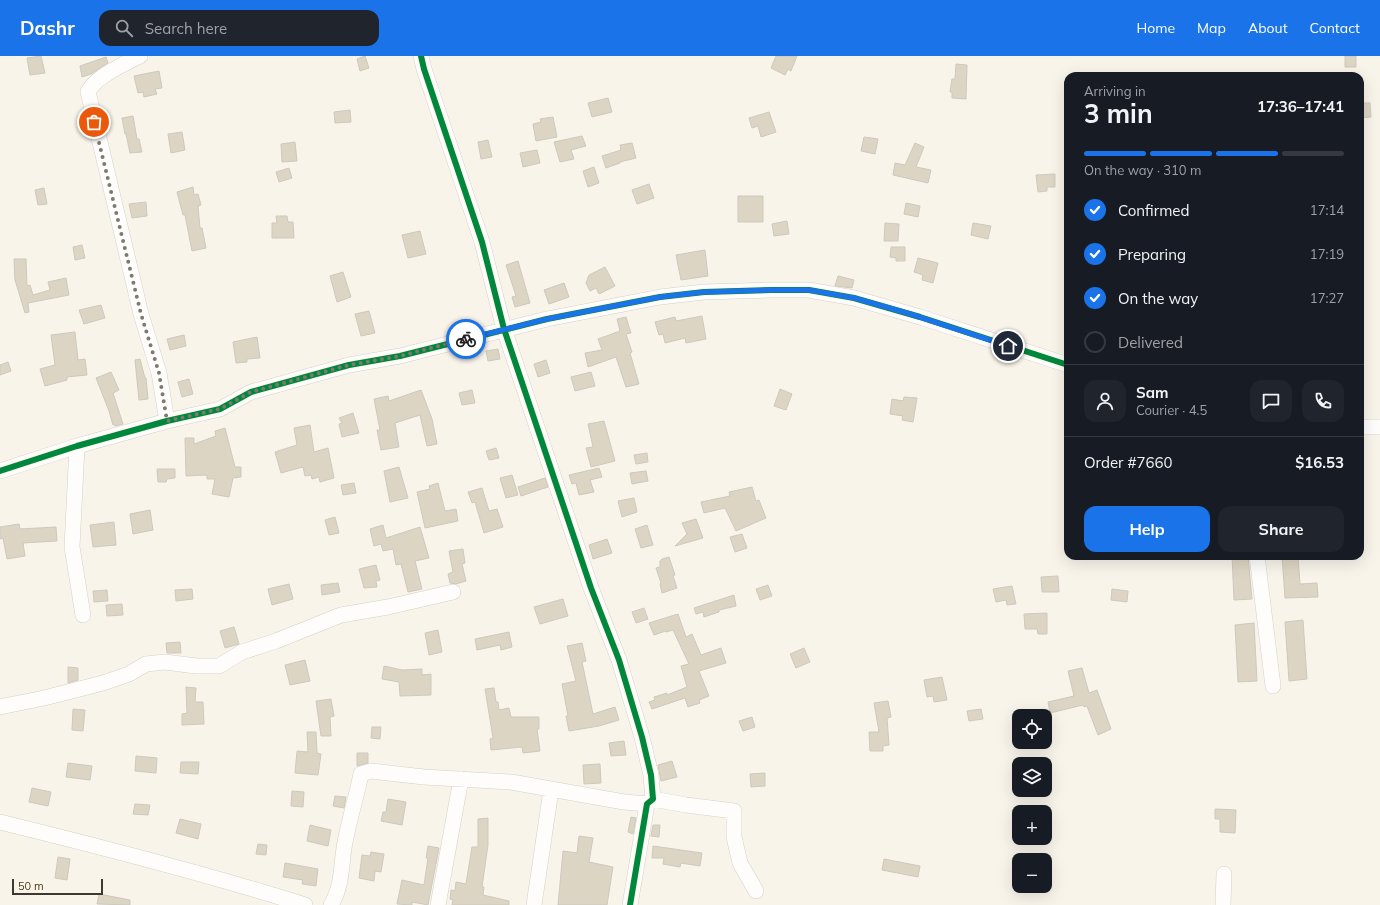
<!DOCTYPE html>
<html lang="en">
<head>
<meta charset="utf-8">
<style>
  :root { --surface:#171b24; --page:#20242c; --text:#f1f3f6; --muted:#9ea1a6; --line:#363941; --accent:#1a73e8 }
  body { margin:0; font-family:Mulish,sans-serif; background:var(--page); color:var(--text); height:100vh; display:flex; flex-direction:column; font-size:15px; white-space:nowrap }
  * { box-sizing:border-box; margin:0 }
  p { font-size:13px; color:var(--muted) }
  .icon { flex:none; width:22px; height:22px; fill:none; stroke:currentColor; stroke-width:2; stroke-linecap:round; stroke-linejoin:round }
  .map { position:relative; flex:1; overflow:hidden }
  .panel { position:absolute; left:1064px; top:16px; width:300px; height:488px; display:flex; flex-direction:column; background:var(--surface); border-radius:12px; box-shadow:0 4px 16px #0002 }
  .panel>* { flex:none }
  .controls { position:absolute; left:1012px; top:653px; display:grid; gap:8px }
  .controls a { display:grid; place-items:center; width:40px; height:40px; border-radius:8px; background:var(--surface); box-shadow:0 4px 16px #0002; font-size:20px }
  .scale { position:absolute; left:12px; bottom:10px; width:91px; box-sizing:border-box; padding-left:4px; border:2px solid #3d3930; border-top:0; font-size:11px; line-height:14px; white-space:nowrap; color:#3d3930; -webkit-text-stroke:3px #fff6e4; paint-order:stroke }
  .pin { position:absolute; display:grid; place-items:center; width:34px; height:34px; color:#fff; margin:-17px; border:2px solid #fff; border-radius:50%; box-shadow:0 1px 4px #0007 }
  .courier { position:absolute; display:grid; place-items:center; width:40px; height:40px; margin:-20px; border:3px solid #1a73e8; border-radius:50%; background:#fff; color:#222; box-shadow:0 1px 5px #0007 }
  .head em { font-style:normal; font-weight:700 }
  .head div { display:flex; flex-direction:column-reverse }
  .head { display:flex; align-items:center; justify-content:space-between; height:68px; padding:0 20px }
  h1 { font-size:26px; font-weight:700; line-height:30px }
  .bar { display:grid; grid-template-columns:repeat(4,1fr); gap:6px 4px; align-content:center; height:48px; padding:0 20px }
  .bar i { height:5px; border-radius:3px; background:var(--line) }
  .bar .current { background:var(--accent) }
  .bar p { grid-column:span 4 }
  .line { display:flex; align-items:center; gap:10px; padding:0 20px; border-top:1px solid var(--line) }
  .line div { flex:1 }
  .round { display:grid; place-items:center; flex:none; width:42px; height:42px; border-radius:12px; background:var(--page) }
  ol { padding:0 20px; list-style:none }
  li { display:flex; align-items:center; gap:12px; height:44px }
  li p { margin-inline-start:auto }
  li .icon { padding:4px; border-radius:50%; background:var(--accent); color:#fff; stroke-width:4 }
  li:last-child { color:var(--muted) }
  li i { width:22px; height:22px; border:2px solid var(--line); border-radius:50% }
  .primary-button { display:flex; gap:8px; margin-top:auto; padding:8px 20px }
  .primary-button a { flex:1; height:46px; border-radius:12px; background:var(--accent); color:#fff; font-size:16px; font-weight:700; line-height:46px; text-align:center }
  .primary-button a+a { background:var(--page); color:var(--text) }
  header { display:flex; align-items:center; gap:24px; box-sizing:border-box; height:56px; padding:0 20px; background:var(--accent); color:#fff }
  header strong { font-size:19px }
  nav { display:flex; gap:22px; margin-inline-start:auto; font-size:14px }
  .search { width:280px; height:36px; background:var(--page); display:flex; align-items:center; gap:10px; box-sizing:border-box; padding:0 14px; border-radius:12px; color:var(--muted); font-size:15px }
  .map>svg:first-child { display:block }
  .building { fill:#ddd5c3; stroke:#cdc9c0 }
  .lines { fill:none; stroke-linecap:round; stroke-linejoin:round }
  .street-casing { stroke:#d5d0c7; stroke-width:16 }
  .street { stroke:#fefdfc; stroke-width:15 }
  .cycleway-casing { stroke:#fff6e4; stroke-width:8 }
  .cycleway { stroke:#00873e; stroke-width:6 }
  .done { stroke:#7f7a71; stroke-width:4; stroke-dasharray:0 7.2 }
  .route { stroke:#1a73e8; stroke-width:5 }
</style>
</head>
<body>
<header>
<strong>Dashr</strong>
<div class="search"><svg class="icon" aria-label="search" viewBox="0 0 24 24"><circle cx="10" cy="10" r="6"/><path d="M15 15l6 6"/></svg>Search here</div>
<nav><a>Home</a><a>Map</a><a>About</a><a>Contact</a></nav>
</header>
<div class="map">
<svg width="1380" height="849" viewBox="0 0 1380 849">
  <rect width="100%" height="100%" fill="#f9f4ea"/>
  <path class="building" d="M41,0L45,17L30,19L27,2Z
    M365,0L369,12L360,15L357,3Z
    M776,0H797L791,15L788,13L785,19L771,12Z
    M1345,0H1356V11H1345Z
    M106,1L108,7L91,18L82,21L80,10Z
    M956,8L967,9L966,43L952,42V36H950L952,23H955Z
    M159,15L162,32L155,33L157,38L144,41L143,36L138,37L134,20Z
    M608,42L612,56L592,61L588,47Z
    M1360,47H1370L1371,61L1360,62Z
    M350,54L351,66L335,67L334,56Z
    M769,56L776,76L761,81L758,70L752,72L749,62Z
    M133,60L137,83H139L142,96L130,97L126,78H125L122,62Z
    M553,61L557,81L536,85L533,68L541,66L540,63Z
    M182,76L185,94L171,97L168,78Z
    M582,80L586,90L571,94L574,103L560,106L554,86Z
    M864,81L878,83L875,98L861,95Z
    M488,84L492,101L481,103L478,86Z
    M295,86L297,105L282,106L281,88Z
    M632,87L636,102L620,106V107L606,112L602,100L621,94L620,89Z
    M915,87L924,91L916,111L931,114L928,127L893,119L895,107L905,109Z
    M537,94L540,107L523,111L520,97Z
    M594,111L599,127L588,131L583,115Z
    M289,112L292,122L279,126L276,116Z
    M1055,118V131H1047V135L1038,136L1036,119Z
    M649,128L654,142L637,148L632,134Z
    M193,131L194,139L198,138L201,149L198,150L200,172H202L206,192L192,195L185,159H183L177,136Z
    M44,132L47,148L38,149L35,134Z
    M738,140H763V166H738Z
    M146,146L147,160L132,162L129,148Z
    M906,147L920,150L918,161L904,158Z
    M276,160H287L288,166H293L294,182H272V167H277Z
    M787,165L789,178L774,180L772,168Z
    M885,167L899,168L898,185H884Z
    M973,167L991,170L988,183L971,179Z
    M420,175L426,198L408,202L402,179Z
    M82,189L85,202L75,204L73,191Z
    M891,191H905V205H896V202L890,201Z
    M705,194L708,220L681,224L676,199Z
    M918,202L938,207L933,227L922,224L923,219L914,216Z
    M14,203H26L27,230L30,229L33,239L50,234L48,226L66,222L69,239L28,247L29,256L25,257L15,224Z
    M518,205L530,247L515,251L512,241L516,240L506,209Z
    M605,211L615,230L599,238L596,232L590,235L586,227L589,219Z
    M343,216L351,241L337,246L330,220Z
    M838,220L854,224L852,232L835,230Z
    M564,227L569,241L549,248L544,234Z
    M101,249L105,262L84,268L79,254Z
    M369,255L375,277L361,280L355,258Z
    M702,260L706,283L686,287L685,282L665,287L663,278L659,279L655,266L675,261L676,265Z
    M626,261L631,277L626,278L632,296L630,297L639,328L626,331L616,301L588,311L585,297L602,294L598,283L620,275L617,263Z
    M75,276L78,304L85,303L87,319L67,321V324L45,330L40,313L55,309L51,279Z
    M184,279L186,290L170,294L167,283Z
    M257,281L260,302L247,303V306L236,307L233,286Z
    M498,293L500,303L488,305L486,295Z
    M140,303L145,322H146L148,343L139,344L135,304Z
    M546,304L550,317L538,321L534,308Z
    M8,306L11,315L0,319V309Z
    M111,316L119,334L113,337L123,368L115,370L114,368L113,369L109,355L96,322Z
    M591,316L595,330L575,335L571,321Z
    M189,323L193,338L182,341L178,326Z
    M780,333L792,338L786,354L774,350Z
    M421,334L432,363L437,388L427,390L420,359L395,367L399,391L381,394L377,374H380L374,343L388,340L389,345Z
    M472,334L475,347L462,349L459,337Z
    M904,341L917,342L913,366L902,364L903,360L890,358L892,343L903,345Z
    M353,357L359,377L342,381L339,368L342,367L339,362Z
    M604,365L615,405L591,411L586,392L593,391L588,368Z
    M310,369L314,396L328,392L334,422L320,426L319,421L312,423L311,419L305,420L303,411L281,417L275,396L297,389L294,372Z
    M225,372L235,411H241V421L233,422L229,441L212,438L215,423H207V419L186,420L185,382H194V388L216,380L215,375Z
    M496,392L499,402L489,404L486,395Z
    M647,397L648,406L636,408L634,399Z
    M399,411L408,442L390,446L384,415Z
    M599,412L602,421L590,424L594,436L579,439L576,427L572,428L569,419Z
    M157,413H175V422L167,423L166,426H158Z
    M646,415L648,425L632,428L630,417Z
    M512,419L518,439L506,442L500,422Z
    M545,422L548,431L521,440L518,431Z
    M354,427L356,437L343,439L341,429Z
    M438,427L445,455L456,453L458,465L425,472L417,436L430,433L429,430Z
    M752,431L756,445L759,444L766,462L736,475L725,452L704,457L701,446L730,440L729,436Z
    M482,432L489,455L497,453L503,471L484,477L475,446L472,447L468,436Z
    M634,442L637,456L622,461L618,445Z
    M150,454L153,474L133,478L130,458Z
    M335,461L339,477L329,479L325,464Z
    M696,463L703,482L675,490L688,477L687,478L682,467Z
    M114,466L116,489L93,491L90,469Z
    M19,468L20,473L56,471L57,485L23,487L25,500L7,503L3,482L0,483V471Z
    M383,469L386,482L420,471L429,502L415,505L422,533L408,536L401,508L396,509L393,493L383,495L381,488L374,490L370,473Z
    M647,469L653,489L641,492L635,473Z
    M742,478L747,492L735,496L730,481Z
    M607,483L612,497L593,503L589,489Z
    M463,493L465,507L462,508L466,525L456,528L450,527L448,518L453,516L449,495Z
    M1232,500H1248L1252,543L1234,544Z
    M1282,500H1298L1300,528L1317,527L1318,541L1285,542Z
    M669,501L675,519L673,520L677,532L662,537L660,528L661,527L656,512L660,511V505L662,503Z
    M376,509L380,524L376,525L377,531L364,532L359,513Z
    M1058,520L1059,536H1042L1041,521Z
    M338,527L340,536L322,539L321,529Z
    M289,528L293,543L272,549L268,533Z
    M768,529L772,540L760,544L756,533Z
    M1012,530L1016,548L1007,549L1006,544L996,546L993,533Z
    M192,533L193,543L176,545L175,534Z
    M1112,533L1128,535L1127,546L1111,544Z
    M107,534L108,545L94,546L93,535Z
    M734,539L736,550L719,554V556L704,561L703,556L696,558L694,552Z
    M563,543L568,560L540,568L534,551Z
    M122,548L123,559L107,560L106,549Z
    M644,552L648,563L636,567L632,556Z
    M1047,557V578H1038L1037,573H1025L1024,558Z
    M678,558L686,581L692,578L701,599L721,592L726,607L699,615L709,640L699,644L700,647L688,651L685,642L652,653L649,646L655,644L654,641L667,637V639L687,631L681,610L689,608L673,574L666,576V575L654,579L649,567Z
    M1303,564L1307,623L1289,625L1285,566Z
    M1254,567L1257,625L1238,626L1235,569Z
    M234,571L239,588L225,592L220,575Z
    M438,574L442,596L429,599L425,577Z
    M509,576L512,591L501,594L500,589L477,594L475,583Z
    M180,586L181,597H167L166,587Z
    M582,587L586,605L582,606L593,658L615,651L619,664L599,670L569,675L566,660H568L562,628L576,625L567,590Z
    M804,592L810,606L796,612L790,598Z
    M305,604L310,625L290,629L285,609Z
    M384,610L402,614L422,613V619L431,618V639L400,640L399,626L382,623Z
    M68,611L78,612V624L68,627Z
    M1082,612L1089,637L1097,634L1111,673L1098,679L1087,650L1084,651L1083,649L1050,657L1048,646L1074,640L1068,615Z
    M942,621L947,644L934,646L933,640L927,641L924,624Z
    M186,631L196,632L195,646H203L204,668L182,669V658L187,657Z
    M494,632L496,646H498L499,654L509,652L511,661H539V673H537L540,695L523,697L522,691L491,694L490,683L493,682L485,633Z
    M331,643L334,660L330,661L331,680H321L316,645Z
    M888,645L891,661L887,662L889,689L883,690V695H870L869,676H879L874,647Z
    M73,653L85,654L83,675L72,674Z
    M981,653L983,663L969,665L967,655Z
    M752,661L755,671L743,675L739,665Z
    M372,671H381L380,683L371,682Z
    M307,676H316L317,697L321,698L318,719L295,717L297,695L308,696Z
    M624,685L626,699L611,700L609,687Z
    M357,697H368V707L357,710Z
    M136,700L157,702L156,717L135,715Z
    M672,705L677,721L661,725L658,709Z
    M181,706H199L198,718L180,717Z
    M68,707L92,710L90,724L66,721Z
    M600,708L601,727L584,728L583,709Z
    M765,717V730L751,731L750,718Z
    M32,732L51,736L48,750L29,746Z
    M292,735L304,736L303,751L291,750Z
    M335,740L346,741L344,752L333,750Z
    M388,743L406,746L402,769L381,765L383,756H386Z
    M135,748L150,749L148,759L133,758Z
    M1215,753L1236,754L1235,777L1220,776V763H1215Z
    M631,761L636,762L633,778L628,776Z
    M488,762V789L482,831H484L483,839L509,845V849H452L453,844L450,843L451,834L455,835L456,826L466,828L472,791H478V763Z
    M180,763L201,768L198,783L176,777Z
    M310,769L331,774L328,790L307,785Z
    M653,769H660L659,781L651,780Z
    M579,780L593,782L589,806L613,811L607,849H558L563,795L577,797Z
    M258,788L267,789L266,799L256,798Z
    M428,790L439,792L428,849L412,846V849L397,848L402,824L424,829L428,802H426Z
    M653,790L702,797L700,810L681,807L680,811L663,808L664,802H652Z
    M371,796L384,798L381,816L375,815L374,825L359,822L362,799L370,800Z
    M58,801L70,803L67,824L55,822Z
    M884,803L920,810L918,821L882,814Z
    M285,807L318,813L316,830L302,828L303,824L283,821Z
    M99,838L130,844V849L97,848Z"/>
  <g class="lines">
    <defs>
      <path id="street" d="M140,0L135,2C121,10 95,21 88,36L141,258L159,317L167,365
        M421,0L424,13L482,186L504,273L591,532L619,604L642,681L651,719L653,743L647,748L630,849
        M1360,371H1380
        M77,390L72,491L83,559
        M0,415L77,390L167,365L220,353L251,336L349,309L400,300L547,263L660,241L704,236L771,234H809L854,242L920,261L1068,309
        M1257,500L1273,630
        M0,651L44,642L103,627L129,618L146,608L165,606L196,610H219L242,596L276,585L341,559L388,551L453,536
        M653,743L686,749L734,755V781L740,807L756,835
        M0,766C102,791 204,817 305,849
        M331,849C342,831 341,812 344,792C348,767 356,743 361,718L371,715L424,721L511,726L624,746L647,748
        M438,849L461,723
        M534,849L551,734
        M1223,849L1224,818"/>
    </defs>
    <use href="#street" class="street-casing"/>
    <use href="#street" class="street"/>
    <defs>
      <path id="cycleway" d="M421,0L424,13L482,186L504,273L591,532L619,604L642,681L651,719L653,743L647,748L630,849
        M0,415L77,390L167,365L220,353L251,336L349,309L400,300L547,263L660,241L704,236L771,234H809L854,242L920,261L1068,309"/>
    </defs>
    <use href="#cycleway" class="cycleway-casing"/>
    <use href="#cycleway" class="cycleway"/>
  </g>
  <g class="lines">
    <path class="done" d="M94,66L141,258L159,317L167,365L220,353L251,336L349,309L400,300L466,283"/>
    <path class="route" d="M466,283L547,263L660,241L704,236L771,234H809L854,242L907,257L1008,290"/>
  </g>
</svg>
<div class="controls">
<a><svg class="icon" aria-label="locate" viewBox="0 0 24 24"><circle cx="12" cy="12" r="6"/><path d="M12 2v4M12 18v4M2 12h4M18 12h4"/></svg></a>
<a><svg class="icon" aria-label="layers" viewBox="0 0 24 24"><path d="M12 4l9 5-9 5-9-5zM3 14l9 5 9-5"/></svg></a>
<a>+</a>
<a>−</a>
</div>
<div class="scale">50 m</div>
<div class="pin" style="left:94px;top:66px;background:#ea580c"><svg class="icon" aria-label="bag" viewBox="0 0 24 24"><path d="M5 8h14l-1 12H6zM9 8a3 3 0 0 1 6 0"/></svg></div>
<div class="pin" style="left:1008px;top:290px;background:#1f2937"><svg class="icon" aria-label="home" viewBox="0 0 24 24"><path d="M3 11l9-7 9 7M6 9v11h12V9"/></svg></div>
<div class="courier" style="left:466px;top:283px"><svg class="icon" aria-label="bike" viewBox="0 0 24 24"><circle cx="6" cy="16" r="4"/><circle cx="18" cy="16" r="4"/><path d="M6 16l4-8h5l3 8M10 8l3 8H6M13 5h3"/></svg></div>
<section class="panel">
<div class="head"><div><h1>3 min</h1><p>Arriving in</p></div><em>17:36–17:41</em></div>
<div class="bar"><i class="current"></i><i class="current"></i><i class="current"></i><i></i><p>On the way · 310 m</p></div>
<ol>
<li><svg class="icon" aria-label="check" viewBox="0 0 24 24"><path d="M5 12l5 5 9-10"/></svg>Confirmed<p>17:14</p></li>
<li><svg class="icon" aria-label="check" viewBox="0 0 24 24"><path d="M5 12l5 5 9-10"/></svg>Preparing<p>17:19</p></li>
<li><svg class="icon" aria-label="check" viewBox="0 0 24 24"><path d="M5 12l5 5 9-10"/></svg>On the way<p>17:27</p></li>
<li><i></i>Delivered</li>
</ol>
<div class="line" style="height:72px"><a class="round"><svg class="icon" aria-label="person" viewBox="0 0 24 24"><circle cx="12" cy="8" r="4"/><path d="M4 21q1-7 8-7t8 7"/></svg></a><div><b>Sam</b><p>Courier · 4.5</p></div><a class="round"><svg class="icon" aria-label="chat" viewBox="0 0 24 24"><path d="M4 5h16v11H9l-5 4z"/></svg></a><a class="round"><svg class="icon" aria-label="phone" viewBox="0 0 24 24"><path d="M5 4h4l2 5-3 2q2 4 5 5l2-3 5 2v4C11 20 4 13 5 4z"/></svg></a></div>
<div class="line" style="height:52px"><div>Order #7660</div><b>$16.53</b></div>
<div class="primary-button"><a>Help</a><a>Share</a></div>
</section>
</div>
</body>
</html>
